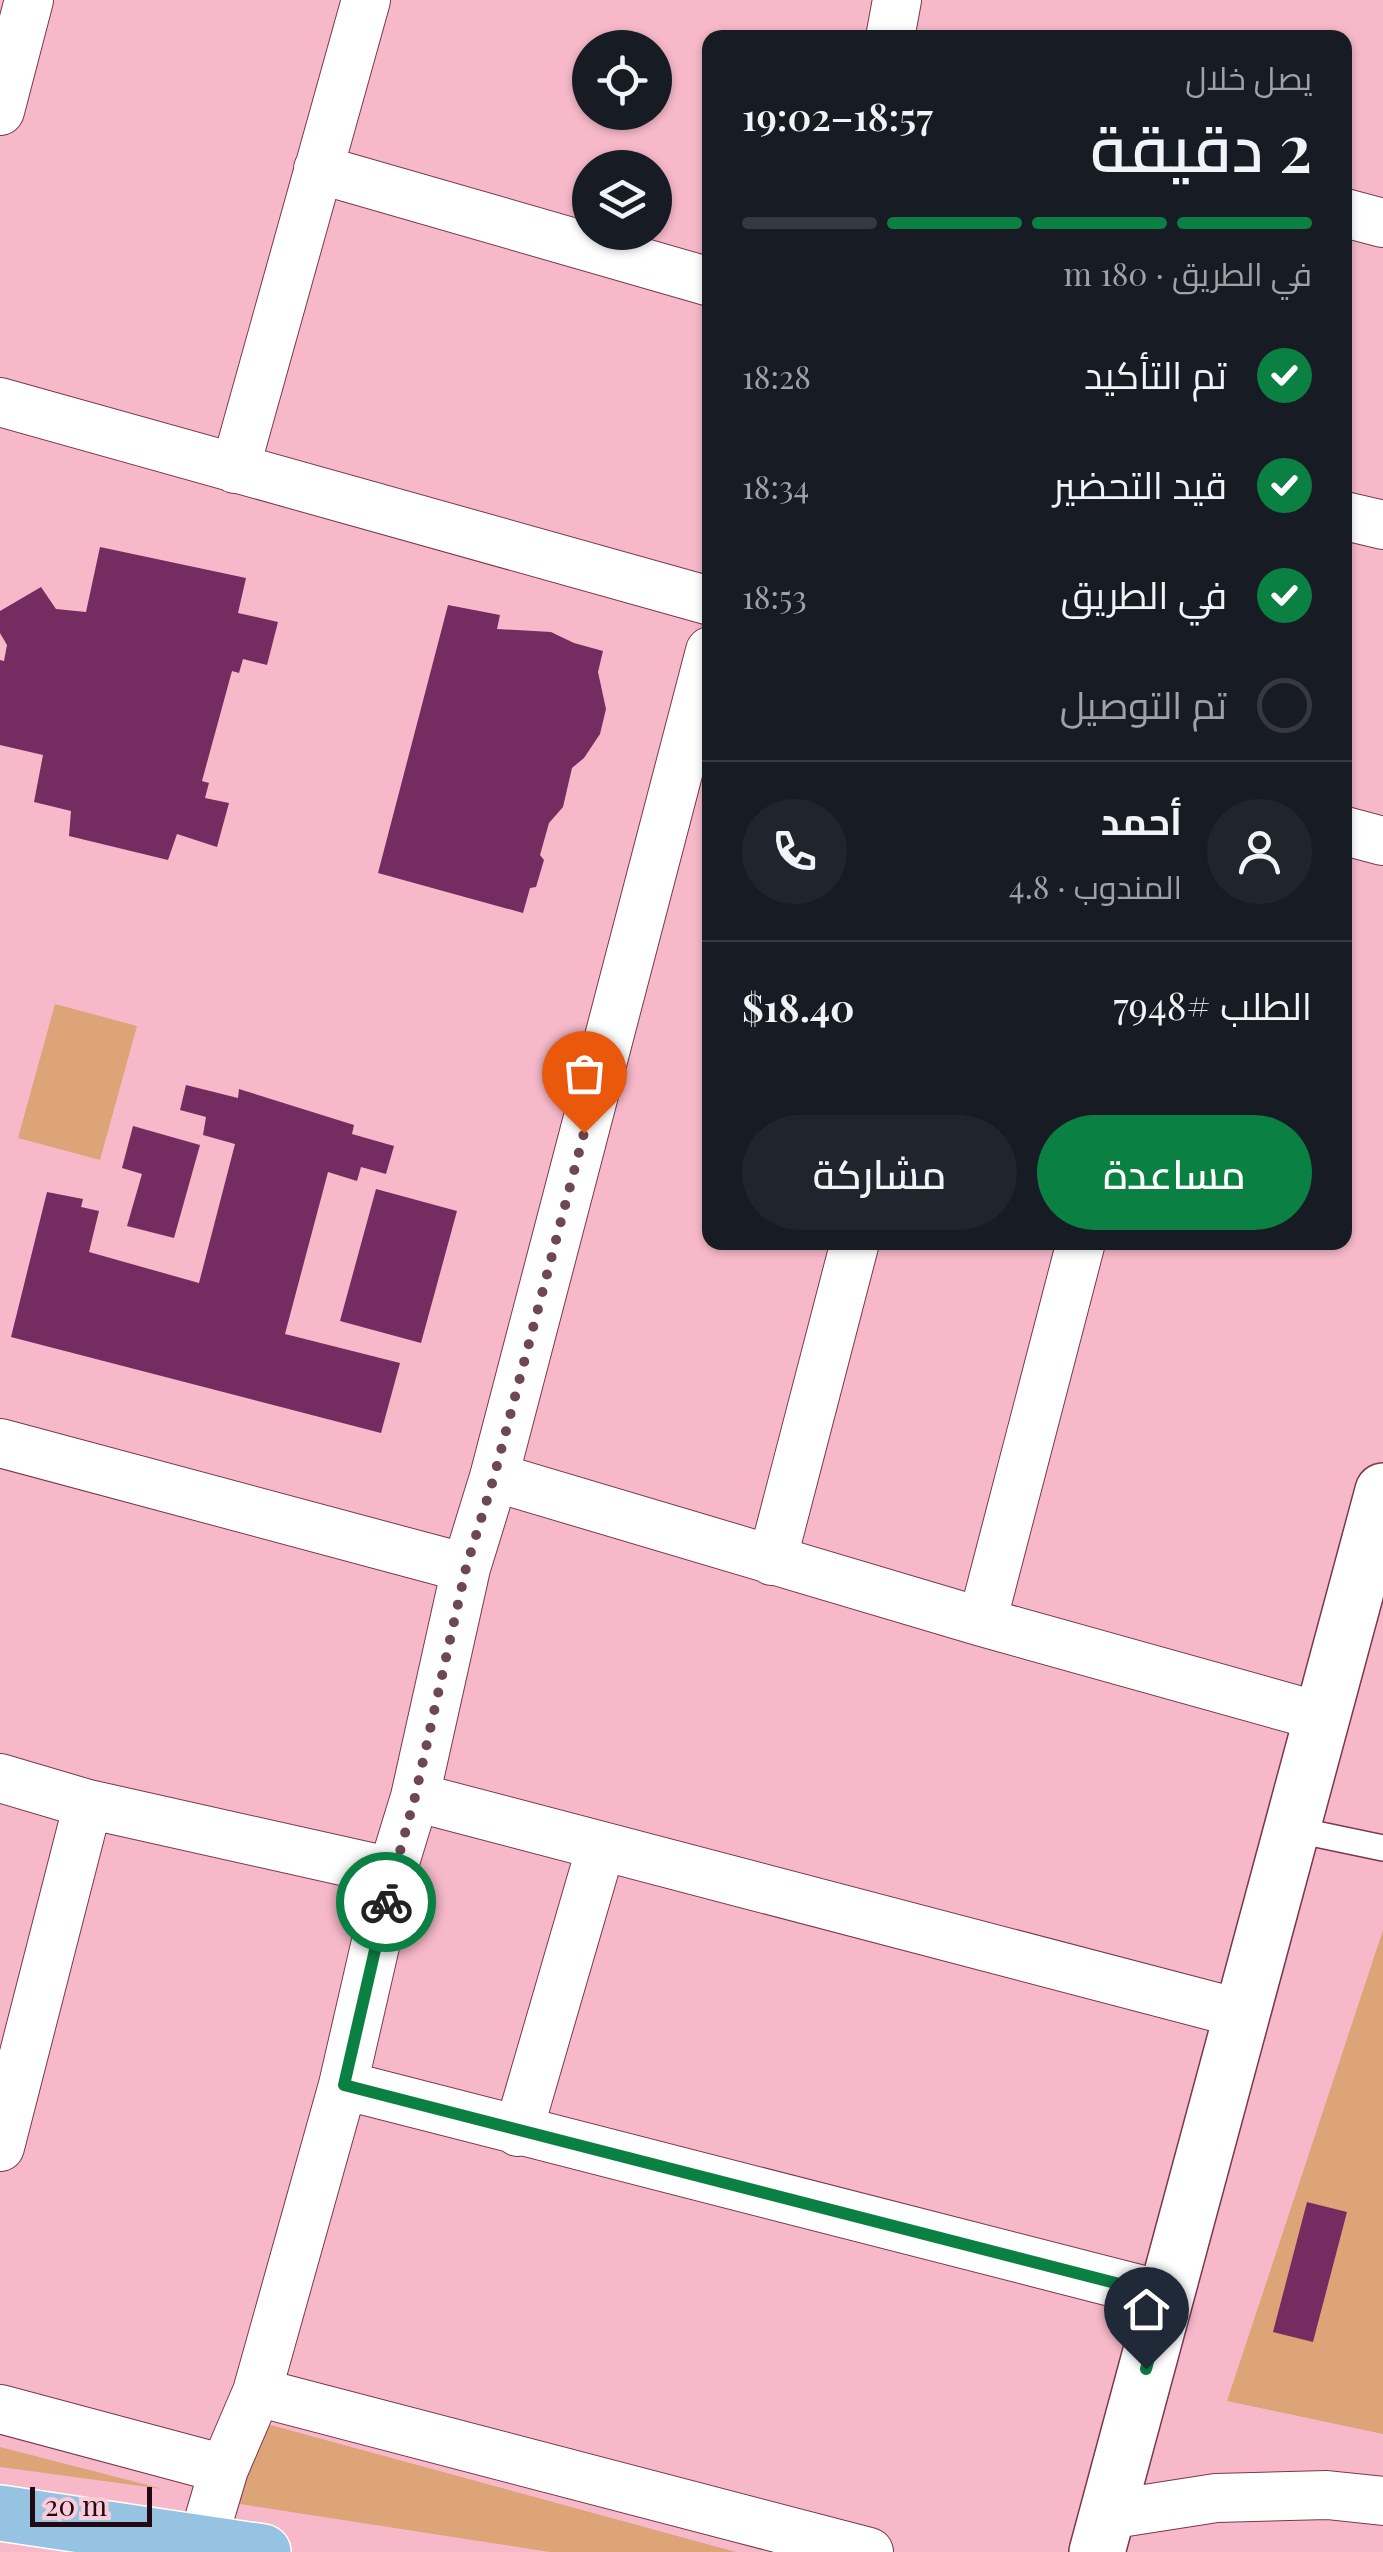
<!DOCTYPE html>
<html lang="ar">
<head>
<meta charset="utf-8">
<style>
  :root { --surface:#171b24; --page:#20242c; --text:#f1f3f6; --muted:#9ea1a6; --line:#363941; --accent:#0b8043 }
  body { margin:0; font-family:"Playfair Display",Cairo,serif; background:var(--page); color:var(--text); direction:rtl; height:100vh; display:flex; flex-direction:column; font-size:38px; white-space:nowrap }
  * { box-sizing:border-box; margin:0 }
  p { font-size:32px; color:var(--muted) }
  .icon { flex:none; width:55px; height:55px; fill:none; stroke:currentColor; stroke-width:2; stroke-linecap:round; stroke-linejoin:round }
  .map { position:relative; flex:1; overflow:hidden; direction:ltr }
  .panel { position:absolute; left:702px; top:30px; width:650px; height:1220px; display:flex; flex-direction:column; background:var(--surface); border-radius:20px; box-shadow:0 2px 8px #0004; direction:rtl }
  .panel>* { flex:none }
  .buttons { position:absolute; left:572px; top:30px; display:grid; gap:20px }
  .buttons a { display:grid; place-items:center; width:100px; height:100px; border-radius:50%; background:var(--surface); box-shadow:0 2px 8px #0004; font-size:50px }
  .scale { position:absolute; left:30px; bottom:25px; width:122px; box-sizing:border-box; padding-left:10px; border:5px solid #230912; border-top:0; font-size:28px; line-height:35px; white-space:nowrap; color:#230912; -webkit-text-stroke:8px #facbd8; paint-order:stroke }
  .pin { position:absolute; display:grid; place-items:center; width:85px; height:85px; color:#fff; margin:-102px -42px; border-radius:50% 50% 50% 0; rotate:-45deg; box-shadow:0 0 10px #0007 }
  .pin .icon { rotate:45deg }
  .courier { position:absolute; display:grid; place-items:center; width:100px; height:100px; margin:-50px; border:8px solid #0b8043; border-radius:50%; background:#fff; color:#222; box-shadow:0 2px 12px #0007 }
  .headline em { font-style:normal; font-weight:600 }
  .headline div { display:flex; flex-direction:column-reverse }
  .headline { display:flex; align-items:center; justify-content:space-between; height:170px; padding:0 40px }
  h1 { font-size:65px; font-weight:600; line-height:75px }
  .bar { display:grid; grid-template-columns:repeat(4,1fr); gap:15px 10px; align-content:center; height:120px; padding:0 40px }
  .bar i { height:12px; border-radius:8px; background:var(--line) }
  .bar .selected { background:var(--accent) }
  .bar p { grid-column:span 4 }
  .line { display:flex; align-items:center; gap:25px; padding:0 40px; border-top:2px solid var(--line) }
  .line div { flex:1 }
  .round { display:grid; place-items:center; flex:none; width:105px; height:105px; border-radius:52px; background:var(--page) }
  ol { padding:0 40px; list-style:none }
  li { display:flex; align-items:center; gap:30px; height:110px }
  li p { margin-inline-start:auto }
  li .icon { padding:10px; border-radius:50%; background:var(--accent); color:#fff; stroke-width:4 }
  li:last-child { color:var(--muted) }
  li i { width:55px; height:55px; border:5px solid var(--line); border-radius:50% }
  .action { display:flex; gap:20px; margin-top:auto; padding:20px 40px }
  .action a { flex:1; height:115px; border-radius:60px; background:var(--accent); color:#fff; font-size:40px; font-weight:600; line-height:115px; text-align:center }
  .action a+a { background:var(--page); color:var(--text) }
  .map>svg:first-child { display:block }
  .green { fill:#dca477 }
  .building { fill:#752c60 }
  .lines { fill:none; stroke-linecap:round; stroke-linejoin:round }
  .service-casing { stroke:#79384e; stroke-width:28 }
  .minor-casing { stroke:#79384e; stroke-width:50 }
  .tertiary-casing { stroke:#79384e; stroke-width:58 }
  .primary-casing { stroke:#fff; stroke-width:58 }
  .service { stroke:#fff; stroke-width:25 }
  .minor { stroke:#fff; stroke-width:48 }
  .tertiary { stroke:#fff; stroke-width:55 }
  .primary { stroke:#96c3e1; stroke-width:55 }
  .done { stroke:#6d4752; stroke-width:10; stroke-dasharray:0 18 }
  .route { stroke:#0b8043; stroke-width:12 }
</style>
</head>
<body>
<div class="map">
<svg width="1383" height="2552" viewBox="0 0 1383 2552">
  <rect width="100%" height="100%" fill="#f7b9ca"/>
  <path class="green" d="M55,1004L137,1026L100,1160L18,1138Z
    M1383,1930V2434L1227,2401Z
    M252,2420L736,2552H550L227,2502Z
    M0,2447L163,2489L0,2467Z"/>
  <path class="building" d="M100,547L246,578L238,613L278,622L267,665L243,659L239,673L232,671L202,781L209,783L205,798L229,803L217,847L177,834L168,860L69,836L71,811L34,802L43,755L0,745V660L4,661L7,645L0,633V611L41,587L56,609L86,612Z
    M448,605L500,615L497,629L551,632L574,643L603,651L598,672L606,709L600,734L584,758L572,768L563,807L549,823L540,855L544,860L536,887L530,888L523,913L378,873Z
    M186,1085L238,1098L239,1089L354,1125L352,1134L394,1146L386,1174L361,1167L357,1181L328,1172L285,1334L400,1363L381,1433L11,1337L47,1192L83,1199L81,1207L99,1211L89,1252L199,1283L235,1144L203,1135L206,1117L180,1110Z
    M133,1126L200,1145L174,1238L127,1226L142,1174L122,1168Z
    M376,1189L457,1211L421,1343L340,1321Z
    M1307,2202L1347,2212L1313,2342L1273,2332Z"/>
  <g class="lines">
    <defs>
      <path id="service" d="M1292,1829L1383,1848"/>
      <path id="minor" d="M890,38L897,0
        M0,111L29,0
        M318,169L710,282
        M1345,213L1383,223
        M0,402L710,601
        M235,469L366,0
        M1345,516L1383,525
        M1345,831L1383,841
        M0,1443L466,1568
        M494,1477L982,1622L1322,1717
        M772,1561L855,1242
        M982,1622L1081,1242
        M0,1778L88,1804L392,1872
        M415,1797L1242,2014
        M343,2085L1166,2296
        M518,2132L601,1847
        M0,2147L88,1804
        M257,2392L869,2552
        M0,2409L224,2469
        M1107,2515L1216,2498L1327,2495L1383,2501
        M210,2544V2516L224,2469L257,2392L343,2085L392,1872L415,1797L466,1568L494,1477L710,651"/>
      <path id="tertiary" d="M1097,2552L1383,1491"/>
      <path id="primary" d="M0,2513L263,2552"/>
    </defs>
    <use href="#service" class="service-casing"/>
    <use href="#minor" class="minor-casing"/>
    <use href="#tertiary" class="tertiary-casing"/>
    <use href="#primary" class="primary-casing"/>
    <use href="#service" class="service"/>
    <use href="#minor" class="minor"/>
    <use href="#tertiary" class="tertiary"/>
    <use href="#primary" class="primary"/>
  </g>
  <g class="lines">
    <path class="done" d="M386,1902L415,1797L466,1568L494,1477L584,1133"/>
    <path class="route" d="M386,1902L344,2085L1166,2296L1146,2369"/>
  </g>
</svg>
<div class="buttons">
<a><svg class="icon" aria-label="locate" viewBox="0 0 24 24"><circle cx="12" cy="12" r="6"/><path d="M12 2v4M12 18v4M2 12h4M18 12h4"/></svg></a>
<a><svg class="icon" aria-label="layers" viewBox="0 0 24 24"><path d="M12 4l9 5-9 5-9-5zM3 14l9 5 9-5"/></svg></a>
</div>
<div class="scale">20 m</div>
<div class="pin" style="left:584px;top:1133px;background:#ea580c"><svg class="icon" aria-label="bag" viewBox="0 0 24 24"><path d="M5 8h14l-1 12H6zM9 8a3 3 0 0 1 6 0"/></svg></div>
<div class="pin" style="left:1146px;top:2369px;background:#1f2937"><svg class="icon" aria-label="home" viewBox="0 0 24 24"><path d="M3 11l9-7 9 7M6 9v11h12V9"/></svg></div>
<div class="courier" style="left:386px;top:1902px"><svg class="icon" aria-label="bike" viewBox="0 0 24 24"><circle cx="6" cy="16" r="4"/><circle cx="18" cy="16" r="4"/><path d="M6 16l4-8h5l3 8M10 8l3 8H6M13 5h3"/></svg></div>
<section class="panel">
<div class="headline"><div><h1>2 دقيقة</h1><p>يصل خلال</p></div><em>18:57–19:02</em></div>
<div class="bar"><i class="selected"></i><i class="selected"></i><i class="selected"></i><i></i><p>في الطريق · 180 m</p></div>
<ol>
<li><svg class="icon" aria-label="check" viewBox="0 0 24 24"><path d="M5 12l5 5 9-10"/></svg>تم التأكيد<p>18:28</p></li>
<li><svg class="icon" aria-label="check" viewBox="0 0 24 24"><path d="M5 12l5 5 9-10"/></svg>قيد التحضير<p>18:34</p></li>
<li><svg class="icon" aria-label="check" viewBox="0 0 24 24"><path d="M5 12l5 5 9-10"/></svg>في الطريق<p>18:53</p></li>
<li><i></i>تم التوصيل</li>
</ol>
<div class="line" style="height:180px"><a class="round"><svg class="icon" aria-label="person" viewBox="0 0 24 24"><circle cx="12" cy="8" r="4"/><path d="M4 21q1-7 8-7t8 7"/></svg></a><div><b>أحمد</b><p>المندوب · 4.8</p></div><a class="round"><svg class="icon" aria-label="phone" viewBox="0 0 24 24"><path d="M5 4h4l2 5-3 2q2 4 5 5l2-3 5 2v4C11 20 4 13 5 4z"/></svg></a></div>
<div class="line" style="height:130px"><div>الطلب #7948</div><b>$18.40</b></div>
<div class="action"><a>مساعدة</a><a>مشاركة</a></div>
</section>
</div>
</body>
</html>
